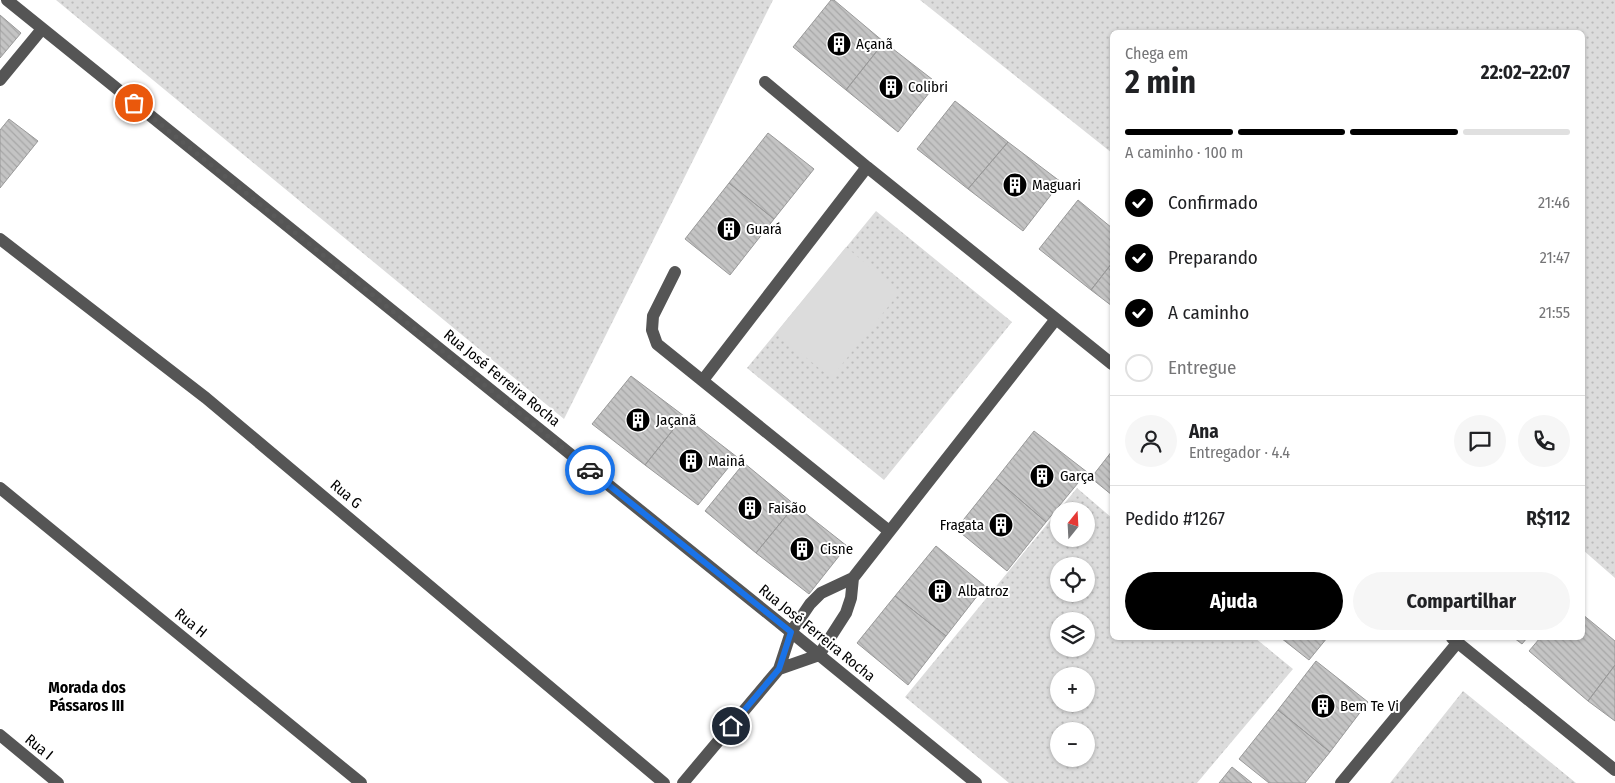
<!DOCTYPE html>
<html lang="pt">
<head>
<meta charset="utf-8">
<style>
  :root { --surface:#fff; --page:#f6f6f6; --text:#202124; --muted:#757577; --line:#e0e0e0; --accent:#000 }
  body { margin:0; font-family:"Fira Sans Condensed",sans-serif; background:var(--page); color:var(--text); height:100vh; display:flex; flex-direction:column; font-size:19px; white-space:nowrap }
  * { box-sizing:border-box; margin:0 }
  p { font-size:16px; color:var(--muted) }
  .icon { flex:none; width:28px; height:28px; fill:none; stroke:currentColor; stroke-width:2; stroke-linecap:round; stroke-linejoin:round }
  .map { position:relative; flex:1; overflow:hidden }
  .panel { position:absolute; left:1110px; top:30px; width:475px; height:610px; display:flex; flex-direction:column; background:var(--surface); border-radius:8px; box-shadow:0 1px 4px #0004 }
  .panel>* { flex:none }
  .needle { width:32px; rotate:18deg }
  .tools { position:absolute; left:1050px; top:502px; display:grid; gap:10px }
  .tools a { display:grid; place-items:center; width:45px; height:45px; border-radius:50%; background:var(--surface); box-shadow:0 1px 4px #0004; font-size:25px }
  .pin { position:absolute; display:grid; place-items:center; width:42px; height:42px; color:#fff; margin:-21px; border:2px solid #fff; border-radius:50%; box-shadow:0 1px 5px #0007 }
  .courier { position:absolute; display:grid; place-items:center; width:50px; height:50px; margin:-25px; border:4px solid #1a73e8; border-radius:50%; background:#fff; color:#222; box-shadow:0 1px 6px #0007 }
  .summary em { font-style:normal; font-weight:700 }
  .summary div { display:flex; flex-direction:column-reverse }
  .summary { display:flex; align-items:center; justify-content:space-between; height:85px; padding:0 15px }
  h1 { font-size:32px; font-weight:700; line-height:38px }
  .bar { display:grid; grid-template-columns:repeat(4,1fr); gap:8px 5px; align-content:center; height:60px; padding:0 15px }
  .bar i { height:6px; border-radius:4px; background:var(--line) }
  .bar .on { background:var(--accent) }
  .bar p { grid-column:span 4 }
  .line { display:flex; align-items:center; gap:12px; padding:0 15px; border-top:1px solid var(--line) }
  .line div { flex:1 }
  .round { display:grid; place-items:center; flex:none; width:52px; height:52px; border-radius:26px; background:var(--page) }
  ol { padding:0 15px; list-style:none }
  li { display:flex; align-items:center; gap:15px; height:55px }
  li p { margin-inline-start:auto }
  li .icon { padding:5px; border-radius:50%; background:var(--accent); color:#fff; stroke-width:4 }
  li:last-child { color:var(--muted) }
  li i { width:28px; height:28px; border:2px solid var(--line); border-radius:50% }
  .button { display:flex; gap:10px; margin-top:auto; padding:10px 15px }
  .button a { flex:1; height:58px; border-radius:30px; background:var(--accent); color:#fff; font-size:20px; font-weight:700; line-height:58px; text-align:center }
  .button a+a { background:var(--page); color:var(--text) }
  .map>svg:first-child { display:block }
  .grass { fill:url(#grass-dots); fill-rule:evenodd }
  .garden { fill:#dcdcdc }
  .building { fill:url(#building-back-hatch); stroke:#999 }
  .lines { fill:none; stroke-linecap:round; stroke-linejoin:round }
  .minor { stroke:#555; stroke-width:12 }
  .done { stroke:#595959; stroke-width:5; stroke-dasharray:0 9 }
  .route { stroke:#1a73e8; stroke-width:6 }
  .labels { text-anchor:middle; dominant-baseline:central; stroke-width:4; stroke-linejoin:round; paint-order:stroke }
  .poi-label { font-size:15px; fill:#000; stroke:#fff; text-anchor:start }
  .street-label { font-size:15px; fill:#000; stroke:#fff }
  .neighbourhood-label { font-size:16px; font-weight:bold; fill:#000; stroke:#fff }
</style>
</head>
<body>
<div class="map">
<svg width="1615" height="783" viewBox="0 0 1615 783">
  <defs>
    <pattern id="grass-dots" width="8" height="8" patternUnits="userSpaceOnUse" patternTransform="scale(1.25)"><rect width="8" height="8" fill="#dcdcdc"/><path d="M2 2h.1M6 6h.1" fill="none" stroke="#bbb" stroke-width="1.8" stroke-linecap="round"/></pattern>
    <pattern id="building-back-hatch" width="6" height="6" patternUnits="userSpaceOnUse" patternTransform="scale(1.25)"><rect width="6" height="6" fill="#c4c4c4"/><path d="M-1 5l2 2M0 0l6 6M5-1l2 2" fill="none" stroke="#a7a7a7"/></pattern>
  </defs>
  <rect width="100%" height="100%" fill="#fff"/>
  <path class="grass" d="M56,0H773L564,419Z
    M920,0H1615V578L1583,550L1582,32H1112V153Z
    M876,211L1012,322L884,480L747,368Z
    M1077,488L1112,518V638H1255L1293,669L1197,783H1009L905,697ZM1086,511V539H1059V511ZM1086,566V594H1059V566ZM1086,621V649H1059V621ZM1086,676V704H1059V676ZM1086,731V759H1059V731Z
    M1463,691L1576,783H1390Z"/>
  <path class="garden" d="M846,247L900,292L831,378L776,333Z"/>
  <path class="building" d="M831,0H834L884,42L846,90L793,47Z
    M0,15L21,33L0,58Z
    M884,42L937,83L898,132L846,90Z
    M955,101L1008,142L968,189L917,149Z
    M9,119L38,141L0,188V130Z
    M768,133L814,169L774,219L729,183Z
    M1008,142L1061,182L1023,231L968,189Z
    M729,183L774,219L730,275L685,239Z
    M1078,200L1112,228V263L1091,290L1039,249Z
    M1112,263V306L1091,290Z
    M631,376L684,416L645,465L592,424Z
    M684,416L737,457L698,505L645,465Z
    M1034,431L1087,472L1046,522L996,479Z
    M1112,451V495L1091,478Z
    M744,463L795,505L756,553L705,511Z
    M996,479L1046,522L1007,571L956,529Z
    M795,505L847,546L809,594L756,553Z
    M936,546L985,586L946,636L895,596Z
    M895,596L946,636L908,685L857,643Z
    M1582,614L1615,641V665L1588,701L1529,651L1540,638H1582Z
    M1281,638H1327L1309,660Z
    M1514,638H1527L1522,644Z
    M1316,661L1368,702L1330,752L1278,710Z
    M1615,665V721L1588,701Z
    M1278,710L1330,752L1305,783H1269L1239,759Z
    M1232,767L1252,783H1219Z"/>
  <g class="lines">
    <path class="minor" d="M7,0L791,632L976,783
      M0,80L42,29
      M867,167L1112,364
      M0,239L206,398L664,783
      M675,272L653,316L652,330L657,344L889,531
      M703,380L867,167L765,82
      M0,488L361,783
      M1452,638L1615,770
      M779,669L819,655L846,613L851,598L853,578
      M0,735L58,783
      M683,783L779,669L791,632L810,604L821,593L853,578L1056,319
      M1341,783L1458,642"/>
  </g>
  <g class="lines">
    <path class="done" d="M134,103L590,470"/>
    <path class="route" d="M590,470L791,632L779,669L731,726"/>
  </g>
  <defs>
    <symbol id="building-disc" viewBox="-11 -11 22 22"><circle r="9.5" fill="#000" stroke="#fff"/><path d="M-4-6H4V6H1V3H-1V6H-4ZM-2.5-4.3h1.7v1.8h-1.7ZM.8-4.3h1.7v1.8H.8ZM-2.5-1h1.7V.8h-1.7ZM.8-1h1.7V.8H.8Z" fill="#fff"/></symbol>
  </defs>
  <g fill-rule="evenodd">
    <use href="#building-disc" x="825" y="30" width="28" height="28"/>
    <use href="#building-disc" x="877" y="73" width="28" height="28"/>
    <use href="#building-disc" x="1001" y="171" width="28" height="28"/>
    <use href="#building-disc" x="715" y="215" width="28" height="28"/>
    <use href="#building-disc" x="624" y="406" width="28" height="28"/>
    <use href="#building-disc" x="677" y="447" width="28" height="28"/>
    <use href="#building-disc" x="1028" y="462" width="28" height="28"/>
    <use href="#building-disc" x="736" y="494" width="28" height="28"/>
    <use href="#building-disc" x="987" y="511" width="28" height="28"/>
    <use href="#building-disc" x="788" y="535" width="28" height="28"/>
    <use href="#building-disc" x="926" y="577" width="28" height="28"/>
    <use href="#building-disc" x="1309" y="692" width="28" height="28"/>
  </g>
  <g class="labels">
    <g class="poi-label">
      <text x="856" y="44">Açanã</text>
      <text x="908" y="87">Colibri</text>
      <text x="1032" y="185">Maguari</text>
      <text x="746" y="229">Guará</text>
      <text x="656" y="420">Jaçanã</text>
      <text x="708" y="461">Mainá</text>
      <text x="1060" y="476">Garça</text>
      <text x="768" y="508">Faisão</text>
      <text x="984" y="525" text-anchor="end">Fragata</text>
      <text x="820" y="549">Cisne</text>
      <text x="958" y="591">Albatroz</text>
      <text x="1340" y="706">Bem Te Vi</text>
    </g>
    <g class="street-label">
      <text transform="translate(502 378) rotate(39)">Rua José Ferreira Rocha</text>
      <text transform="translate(346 494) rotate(40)">Rua G</text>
      <text transform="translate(191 623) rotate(39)">Rua H</text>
      <text transform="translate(817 633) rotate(39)">Rua José Ferreira Rocha</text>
      <text transform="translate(39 747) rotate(39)">Rua I</text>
    </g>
    <g class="neighbourhood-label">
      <text x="87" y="687">Morada dos<tspan x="87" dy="18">Pássaros III</tspan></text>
    </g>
  </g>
</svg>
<div class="tools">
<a><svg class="needle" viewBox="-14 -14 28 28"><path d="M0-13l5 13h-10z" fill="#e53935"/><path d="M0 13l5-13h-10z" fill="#757577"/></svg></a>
<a><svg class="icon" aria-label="locate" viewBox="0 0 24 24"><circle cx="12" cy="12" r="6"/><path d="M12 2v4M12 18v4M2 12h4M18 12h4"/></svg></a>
<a><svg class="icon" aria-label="layers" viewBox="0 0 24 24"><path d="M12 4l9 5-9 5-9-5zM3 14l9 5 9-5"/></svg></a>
<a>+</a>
<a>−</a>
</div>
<div class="pin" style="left:134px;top:103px;background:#ea580c"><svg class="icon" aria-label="bag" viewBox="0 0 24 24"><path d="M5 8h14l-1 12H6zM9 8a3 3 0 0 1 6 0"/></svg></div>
<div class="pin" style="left:731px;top:726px;background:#1f2937"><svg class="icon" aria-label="home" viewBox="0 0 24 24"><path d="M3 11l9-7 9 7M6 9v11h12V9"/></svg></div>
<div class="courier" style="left:590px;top:470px"><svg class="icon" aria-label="car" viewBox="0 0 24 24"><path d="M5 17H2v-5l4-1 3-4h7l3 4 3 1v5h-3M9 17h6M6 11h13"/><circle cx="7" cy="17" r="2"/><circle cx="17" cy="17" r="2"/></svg></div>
<section class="panel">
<div class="summary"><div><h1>2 min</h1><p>Chega em</p></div><em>22:02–22:07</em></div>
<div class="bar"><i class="on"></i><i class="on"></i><i class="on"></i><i></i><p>A caminho · 100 m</p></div>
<ol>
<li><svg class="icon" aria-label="check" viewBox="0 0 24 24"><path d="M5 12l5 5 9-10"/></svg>Confirmado<p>21:46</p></li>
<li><svg class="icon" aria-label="check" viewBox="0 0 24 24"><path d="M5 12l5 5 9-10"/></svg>Preparando<p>21:47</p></li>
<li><svg class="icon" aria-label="check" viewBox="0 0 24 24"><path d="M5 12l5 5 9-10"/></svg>A caminho<p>21:55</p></li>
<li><i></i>Entregue</li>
</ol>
<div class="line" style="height:90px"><a class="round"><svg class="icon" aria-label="person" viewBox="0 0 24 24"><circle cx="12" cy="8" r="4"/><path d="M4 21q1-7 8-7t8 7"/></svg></a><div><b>Ana</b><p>Entregador · 4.4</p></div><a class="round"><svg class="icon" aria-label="chat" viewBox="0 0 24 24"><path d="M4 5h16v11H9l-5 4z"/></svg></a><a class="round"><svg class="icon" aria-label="phone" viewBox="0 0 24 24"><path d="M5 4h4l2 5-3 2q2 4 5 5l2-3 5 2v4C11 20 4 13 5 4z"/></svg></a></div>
<div class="line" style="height:65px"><div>Pedido #1267</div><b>R$112</b></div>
<div class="button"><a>Ajuda</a><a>Compartilhar</a></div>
</section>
</div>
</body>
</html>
